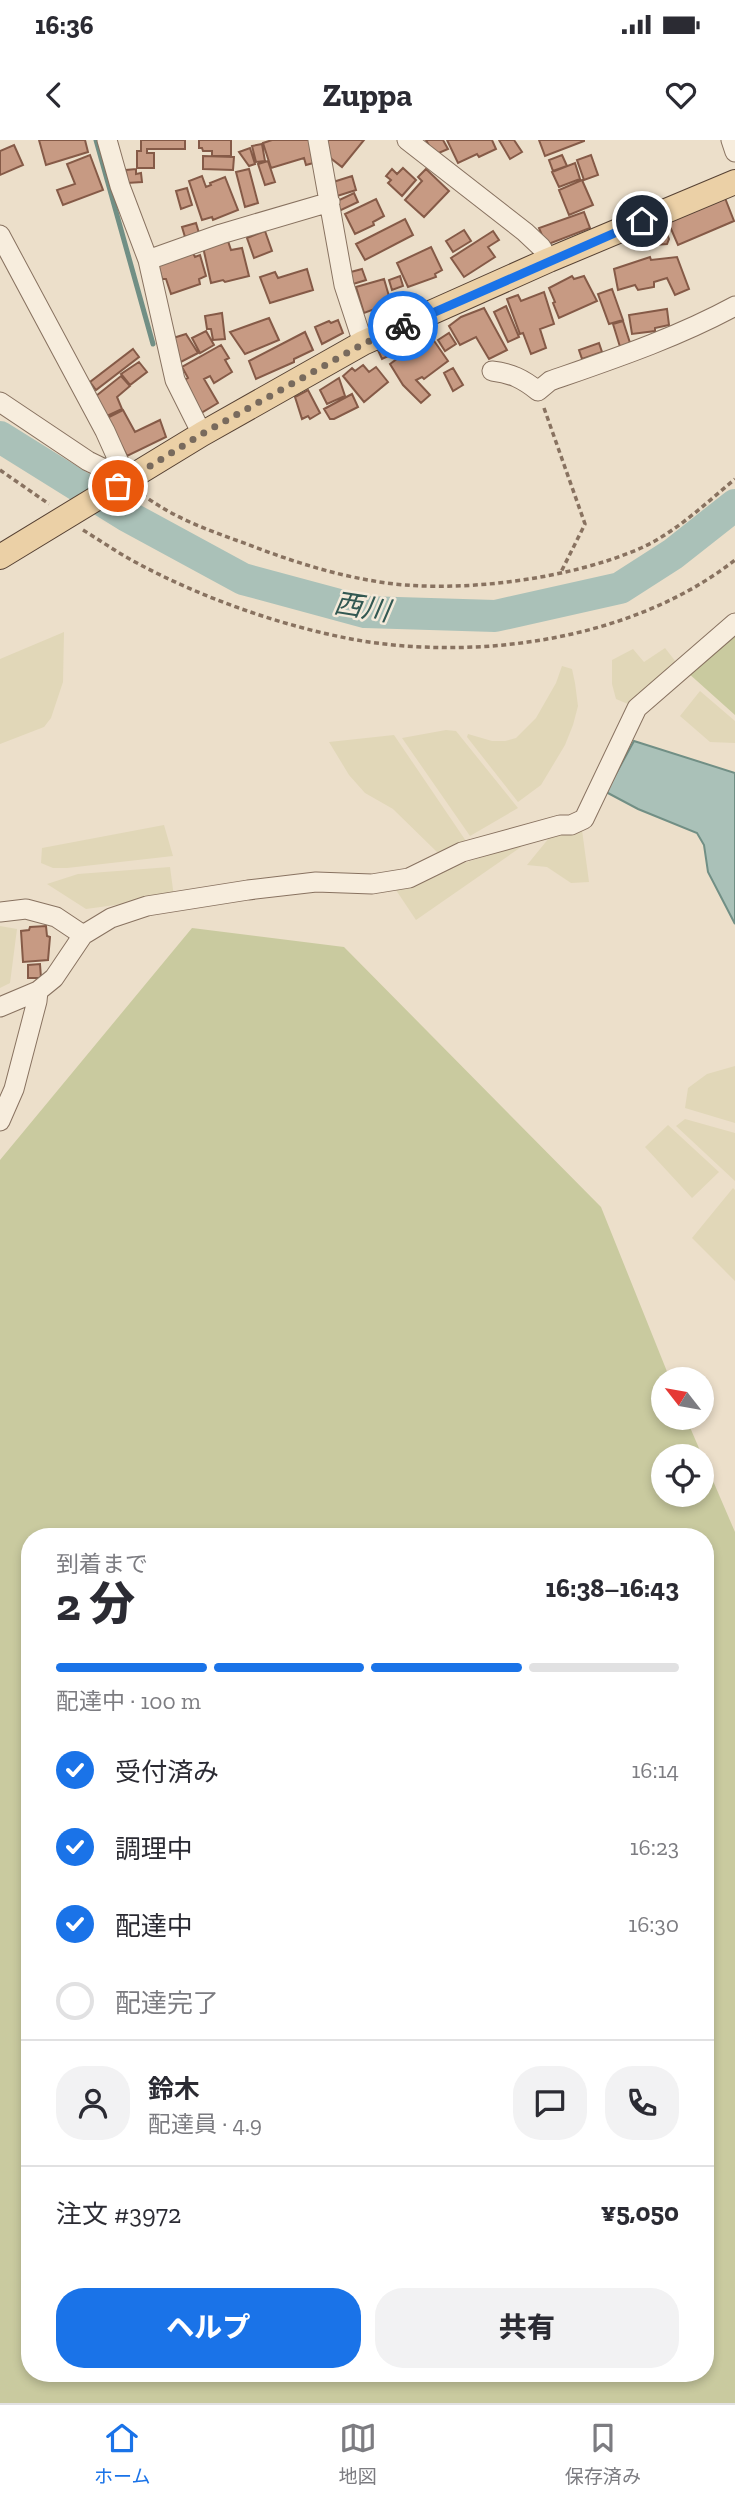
<!DOCTYPE html>
<html lang="ja">
<head>
<meta charset="utf-8">
<style>
  :root { --surface:#fff; --page:#f2f2f3; --text:#2b2b33; --muted:#7c7c81; --line:#e1e1e2; --accent:#1a73e8 }
  body { margin:0; font-family:"Zilla Slab","Noto Sans JP",serif; background:var(--page); color:var(--text); height:100vh; display:flex; flex-direction:column; font-size:26px; white-space:nowrap }
  * { box-sizing:border-box; margin:0 }
  p { font-size:23px; color:var(--muted) }
  .icon { flex:none; width:38px; height:38px; fill:none; stroke:currentColor; stroke-width:2; stroke-linecap:round; stroke-linejoin:round }
  .map { position:relative; flex:1; overflow:hidden }
  .details { position:absolute; left:21px; top:1388px; width:693px; height:854px; display:flex; flex-direction:column; background:var(--surface); border-radius:28px; box-shadow:0 4px 10px #0003 }
  .details>* { flex:none }
  .needle { width:46px; rotate:301deg }
  .fabs { position:absolute; left:651px; top:1227px; display:grid; gap:14px }
  .fabs a { display:grid; place-items:center; width:63px; height:63px; border-radius:50%; background:var(--surface); box-shadow:0 4px 10px #0003; font-size:35px }
  .pin { position:absolute; display:grid; place-items:center; width:60px; height:60px; color:#fff; margin:-30px; border:4px solid #fff; border-radius:50%; box-shadow:0 2px 7px #0007 }
  .courier { position:absolute; display:grid; place-items:center; width:70px; height:70px; margin:-35px; border:5px solid #1a73e8; border-radius:50%; background:#fff; color:#222; box-shadow:0 2px 9px #0007 }
  .overview em { font-style:normal; font-weight:800 }
  .overview div { display:flex; flex-direction:column-reverse }
  .overview { display:flex; align-items:center; justify-content:space-between; height:119px; padding:0 35px }
  h1 { font-size:46px; font-weight:800; line-height:52px }
  .bar { display:grid; grid-template-columns:repeat(4,1fr); gap:10px 7px; align-content:center; height:84px; padding:0 35px }
  .bar i { height:9px; border-radius:5px; background:var(--line) }
  .bar .selected { background:var(--accent) }
  .bar p { grid-column:span 4 }
  .line { display:flex; align-items:center; gap:18px; padding:0 35px; border-top:2px solid var(--line) }
  .line div { flex:1 }
  .round { display:grid; place-items:center; flex:none; width:74px; height:74px; border-radius:28px; background:var(--page) }
  ol { padding:0 35px; list-style:none }
  li { display:flex; align-items:center; gap:21px; height:77px }
  li p { margin-inline-start:auto }
  li .icon { padding:7px; border-radius:50%; background:var(--accent); color:#fff; stroke-width:4 }
  li:last-child { color:var(--muted) }
  li i { width:38px; height:38px; border:4px solid var(--line); border-radius:50% }
  .primary-button { display:flex; gap:14px; margin-top:auto; padding:14px 35px }
  .primary-button a { flex:1; height:80px; border-radius:28px; background:var(--accent); color:#fff; font-size:28px; font-weight:800; line-height:80px; text-align:center }
  .primary-button a+a { background:var(--page); color:var(--text) }
  .status { display:flex; justify-content:space-between; align-items:center; height:49px; padding:0 35px; background:var(--surface); direction:ltr }
  .status svg { height:19px; fill:currentColor }
  header { display:flex; justify-content:space-between; align-items:center; height:91px; padding:0 35px; background:var(--surface); font-size:32px; font-weight:800 }
  .menu { display:flex; justify-content:space-around; align-items:center; height:98px; border-top:2px solid var(--line); background:var(--surface); font-size:19px; color:var(--muted) }
  .menu a { display:grid; justify-items:center; gap:4px }
  .menu .selected { color:var(--accent) }
  .map>svg:first-child { display:block }
  .farmland { fill:#e1d7b8 }
  .green { fill:#c9ca9f; fill-rule:evenodd }
  .water { fill:#aac1b8; stroke:#718f85; stroke-width:2 }
  .lines { fill:none; stroke-linecap:round; stroke-linejoin:round }
  .stream { stroke:#718f85; stroke-width:5 }
  .river { stroke:#aac1b8; stroke-width:32 }
  .building { fill:#c79a83; stroke:#855a47; stroke-width:2 }
  .minor-casing { stroke:#887260; stroke-width:21 }
  .major-casing { stroke:#564133; stroke-width:26 }
  .path { stroke:#887260; stroke-width:3.5; stroke-dasharray:5 3.5; stroke-linecap:butt }
  .minor { stroke:#f7eddd; stroke-width:19 }
  .major { stroke:#ebd0a6; stroke-width:24 }
  .done { stroke:#786a5d; stroke-width:7; stroke-dasharray:0 12.6 }
  .route { stroke:#1a73e8; stroke-width:9 }
  .labels { text-anchor:middle; dominant-baseline:central; stroke-width:5; stroke-linejoin:round; paint-order:stroke }
  .water-label { font-size:28px; font-style:italic; fill:#325852; stroke:#f4eada }
</style>
</head>
<body>
<div class="status"><b>16:36</b><svg viewBox="0 0 49 12"><path d="M0 12V9h3v3zM5 12V6h3v6zM10 12V3h3v9zM15 12V0h3v12zM26 1h20v11H26zM47 4h2v5h-2z"/></svg></div>
<header><svg class="icon" aria-label="back" viewBox="0 0 24 24"><path d="M15 5l-7 7 7 7"/></svg>Zuppa<svg class="icon" aria-label="heart" viewBox="0 0 24 24"><path d="M12 20l-8-8c-3-5 5-10 8-4 3-6 11-1 8 4z"/></svg></header>
<div class="map">
<svg width="735" height="2263" viewBox="0 0 735 2263">
  <rect width="100%" height="100%" fill="#ecdfca"/>
  <path class="farmland" d="M64,492L63,542L51,578L44,587L0,604V519Z
    M665,508L676,522L628,564L616,559L612,544V520L633,509L644,522Z
    M562,526L572,529L575,543L578,566L573,585L565,605L541,645L518,662L467,597L468,594L492,601H505L516,598L536,578L556,543Z
    M700,551L735,581V603L710,602L680,576Z
    M446,590L456,591L518,668L470,696L402,598Z
    M394,595L468,704L439,714L393,669L365,653L349,635L329,602Z
    M164,685L173,716L67,728H53L41,723L42,708Z
    M582,690L589,742L571,743L547,727L527,725L549,698Z
    M518,706L521,707L416,780L396,750L413,747L454,726Z
    M170,727L174,757L86,769L47,744L78,734Z
    M0,786L17,789L10,843L0,848Z
    M735,926V983L685,968L688,948L707,934Z
    M685,979L735,993V1041L676,986Z
    M668,985L719,1032L692,1058L645,1007Z
    M733,1048L735,1050V1141L692,1098Z"/>
  <path class="green" d="M735,495V575L687,532Z
    M192,788L344,807L601,1067L670,1239H663V1278H686L735,1392V2263H0V1020ZM663,1316H702V1354H663ZM30,1396H705V2233H30Z"/>
  <path class="water" d="M634,601L735,633V784L708,732L704,705L697,693L638,669L606,652Z"/>
  <g class="lines">
    <path class="stream" d="M96,0L153,204"/>
    <path class="river" d="M0,297L127,376L243,439L365,472L495,476L620,448L673,414L735,365"/>
  </g>
  <path class="building" d="M39,0H85L88,12L46,25Z
    M141,0H185V9H147V13H154V28H137V11H141Z
    M199,0H231V16H212V11H203L202,8H199Z
    M272,0H310L317,22L306,25L304,18L271,28L263,3Z
    M324,0H364L342,27L324,13Z
    M426,0H443L448,9L434,15Z
    M447,0H492L496,9L479,17L477,14L458,23Z
    M499,0H514L522,12L510,19Z
    M539,0H584V1L545,16Z
    M262,4L265,21L256,22L252,6Z
    M14,5L23,25L0,35V11Z
    M250,8L255,24L249,26L239,12Z
    M90,15L103,50L63,65L57,50L75,44L67,24Z
    M562,15L567,26L553,31L549,20Z
    M591,15L598,35L584,40L577,20Z
    M203,16L234,17L233,30L203,29Z
    M268,21L275,42L265,45L258,24Z
    M575,23L580,39L559,47L552,32Z
    M403,28L416,40L402,56L388,43L391,40L386,36L392,29L397,34Z
    M136,29V34L141,33L142,42L127,43L126,30Z
    M249,29L258,63L245,67L236,32Z
    M426,29L449,51L424,77L405,60L422,41L418,37Z
    M202,36L206,47L211,45L210,43L225,37L238,70L213,80L212,77L202,80L189,41Z
    M352,36L356,50L334,57L330,43Z
    M582,40L593,65L569,75L559,50Z
    M187,48L192,65L181,69L176,51Z
    M354,53L358,62L337,72L333,63Z
    M725,58L734,81L678,105L668,82Z
    M376,59L384,76L373,82L374,85L355,94L345,74Z
    M584,72L590,88L546,105L539,88Z
    M405,79L413,95L365,120L356,104Z
    M196,83L199,93L185,97L182,87Z
    M663,84L669,99L667,104L654,105L648,90Z
    M464,90L471,101L453,112L446,101Z
    M265,91L272,111L254,118L247,98Z
    M493,91L499,100L488,107L495,117L464,137L451,118Z
    M228,101L231,110L242,108L249,136L225,142L223,140L211,143L203,107Z
    M431,107L442,130L435,134L436,137L408,147L397,123Z
    M193,113L195,117L200,115L206,136L199,139L200,144L171,154L166,139H162L158,124Z
    M650,117L651,120L677,117L689,149L675,155L667,138L654,142V147L638,150L635,145L618,150L614,129Z
    M307,129L313,150L270,163L260,137L275,132L278,138Z
    M362,129L366,140L350,145L347,133Z
    M400,136L403,146L392,150L389,140Z
    M572,136L574,139L584,136L597,161L559,178L553,163L555,162L549,148Z
    M384,139L391,163L364,173L356,147Z
    M612,149L623,180L609,184L598,154Z
    M544,152L554,184L540,189L546,208L531,214L523,193L520,194L507,159L518,155L521,161Z
    M506,166L519,197L508,202L494,172Z
    M484,168L507,210L489,219L476,197L460,205L449,186L461,177Z
    M667,169L669,185L655,188V191L632,194L629,175Z
    M222,173L225,199L213,200L211,189H207L205,176Z
    M269,178L279,200L245,214L230,192Z
    M338,180L343,193L322,204L315,187L329,181L331,183Z
    M623,181L631,206L621,210L613,184Z
    M206,191L214,205L200,213L192,198Z
    M305,192L313,210L294,219V222L256,239L249,221Z
    M449,193L456,204L445,211L438,200Z
    M186,194L198,213L175,225L170,199Z
    M430,195L448,221L424,239L422,237L416,240L430,255L421,263L403,245L390,224L405,213L404,210Z
    M390,202L395,213L382,219L377,208Z
    M599,203L602,212L582,219L579,210Z
    M221,205L229,218L225,220L232,232L214,243L210,236L204,239L218,263L201,273L183,241L188,238L182,227Z
    M133,209L139,217L96,250L90,242Z
    M139,222L147,232L130,245L121,234Z
    M363,225L369,232L376,227L388,242L364,262L343,236L352,228L355,231Z
    M453,228L463,245L453,251L444,233Z
    M121,236L130,246L117,257L122,269L107,276L96,256Z
    M339,238L345,256L327,264L320,250Z
    M308,250L320,273L310,279L308,276L302,279L295,257Z
    M352,254L358,267L334,279H330L324,269Z
    M123,270L135,292L160,280L166,297L127,316L107,278Z
    M46,786L47,796L50,797L48,820L23,822L21,791L29,790L30,787Z
    M40,824L41,838H28V825Z"/>
  <g class="lines">
    <defs>
      <path id="minor" d="M107,0L120,46L148,120L175,240L202,294
        M318,0L344,145L363,203
        M407,0L525,92L541,107L549,120
        M731,0L735,12
        M0,95L105,291L127,340
        M148,120L221,94L330,62
        M492,231C511,233 523,239 538,251L550,241C613,219 676,198 735,166
        M0,262L88,321L127,340
        M0,772L26,769L56,777L83,795
        M0,867L38,851L54,838L83,795L111,778L147,766L248,750L316,742L372,744L409,738L462,712L560,685H571L584,679L637,568L735,483
        M0,981L14,949L37,861L38,851"/>
      <path id="major" d="M0,417L202,294L363,203L549,120L735,42"/>
    </defs>
    <use href="#minor" class="minor-casing"/>
    <use href="#major" class="major-casing"/>
    <path class="path" d="M544,268L585,384L561,432
      M0,330L49,364
      M142,354C173,378 210,391 247,404C288,420 331,434 374,441C451,455 569,440 641,408C676,392 705,364 735,339
      M83,390C101,401 118,413 137,423C202,458 279,485 351,499C477,522 633,500 735,420"/>
    <use href="#minor" class="minor"/>
    <use href="#major" class="major"/>
  </g>
  <g class="lines">
    <path class="done" d="M118,346L202,294L363,204L403,186"/>
    <path class="route" d="M403,186L642,81"/>
  </g>
  <g class="labels">
    <g class="water-label">
      <text transform="translate(362 467) rotate(9)">西川</text>
    </g>
  </g>
</svg>
<div class="fabs">
<a><svg class="needle" viewBox="-14 -14 28 28"><path d="M0-13l5 13h-10z" fill="#e53935"/><path d="M0 13l5-13h-10z" fill="#7c7c81"/></svg></a>
<a><svg class="icon" aria-label="locate" viewBox="0 0 24 24"><circle cx="12" cy="12" r="6"/><path d="M12 2v4M12 18v4M2 12h4M18 12h4"/></svg></a>
</div>
<div class="pin" style="left:118px;top:346px;background:#ea580c"><svg class="icon" aria-label="bag" viewBox="0 0 24 24"><path d="M5 8h14l-1 12H6zM9 8a3 3 0 0 1 6 0"/></svg></div>
<div class="pin" style="left:642px;top:81px;background:#1f2937"><svg class="icon" aria-label="home" viewBox="0 0 24 24"><path d="M3 11l9-7 9 7M6 9v11h12V9"/></svg></div>
<div class="courier" style="left:403px;top:186px"><svg class="icon" aria-label="bike" viewBox="0 0 24 24"><circle cx="6" cy="16" r="4"/><circle cx="18" cy="16" r="4"/><path d="M6 16l4-8h5l3 8M10 8l3 8H6M13 5h3"/></svg></div>
<section class="details">
<div class="overview"><div><h1>2 分</h1><p>到着まで</p></div><em>16:38–16:43</em></div>
<div class="bar"><i class="selected"></i><i class="selected"></i><i class="selected"></i><i></i><p>配達中 · 100 m</p></div>
<ol>
<li><svg class="icon" aria-label="check" viewBox="0 0 24 24"><path d="M5 12l5 5 9-10"/></svg>受付済み<p>16:14</p></li>
<li><svg class="icon" aria-label="check" viewBox="0 0 24 24"><path d="M5 12l5 5 9-10"/></svg>調理中<p>16:23</p></li>
<li><svg class="icon" aria-label="check" viewBox="0 0 24 24"><path d="M5 12l5 5 9-10"/></svg>配達中<p>16:30</p></li>
<li><i></i>配達完了</li>
</ol>
<div class="line" style="height:126px"><a class="round"><svg class="icon" aria-label="person" viewBox="0 0 24 24"><circle cx="12" cy="8" r="4"/><path d="M4 21q1-7 8-7t8 7"/></svg></a><div><b>鈴木</b><p>配達員 · 4.9</p></div><a class="round"><svg class="icon" aria-label="chat" viewBox="0 0 24 24"><path d="M4 5h16v11H9l-5 4z"/></svg></a><a class="round"><svg class="icon" aria-label="phone" viewBox="0 0 24 24"><path d="M5 4h4l2 5-3 2q2 4 5 5l2-3 5 2v4C11 20 4 13 5 4z"/></svg></a></div>
<div class="line" style="height:91px"><div>注文 #3972</div><b>¥5,050</b></div>
<div class="primary-button"><a>ヘルプ</a><a>共有</a></div>
</section>
</div>
<nav class="menu">
<a class="selected"><svg class="icon" aria-label="home" viewBox="0 0 24 24"><path d="M3 11l9-7 9 7M6 9v11h12V9"/></svg>ホーム</a>
<a><svg class="icon" aria-label="map" viewBox="0 0 24 24"><path d="M3 6l6-2 6 2 6-2v14l-6 2-6-2-6 2zM9 4v14M15 6v14"/></svg>地図</a>
<a><svg class="icon" aria-label="saved" viewBox="0 0 24 24"><path d="M7 4h10v16l-5-4-5 4z"/></svg>保存済み</a>
</nav>
</body>
</html>
